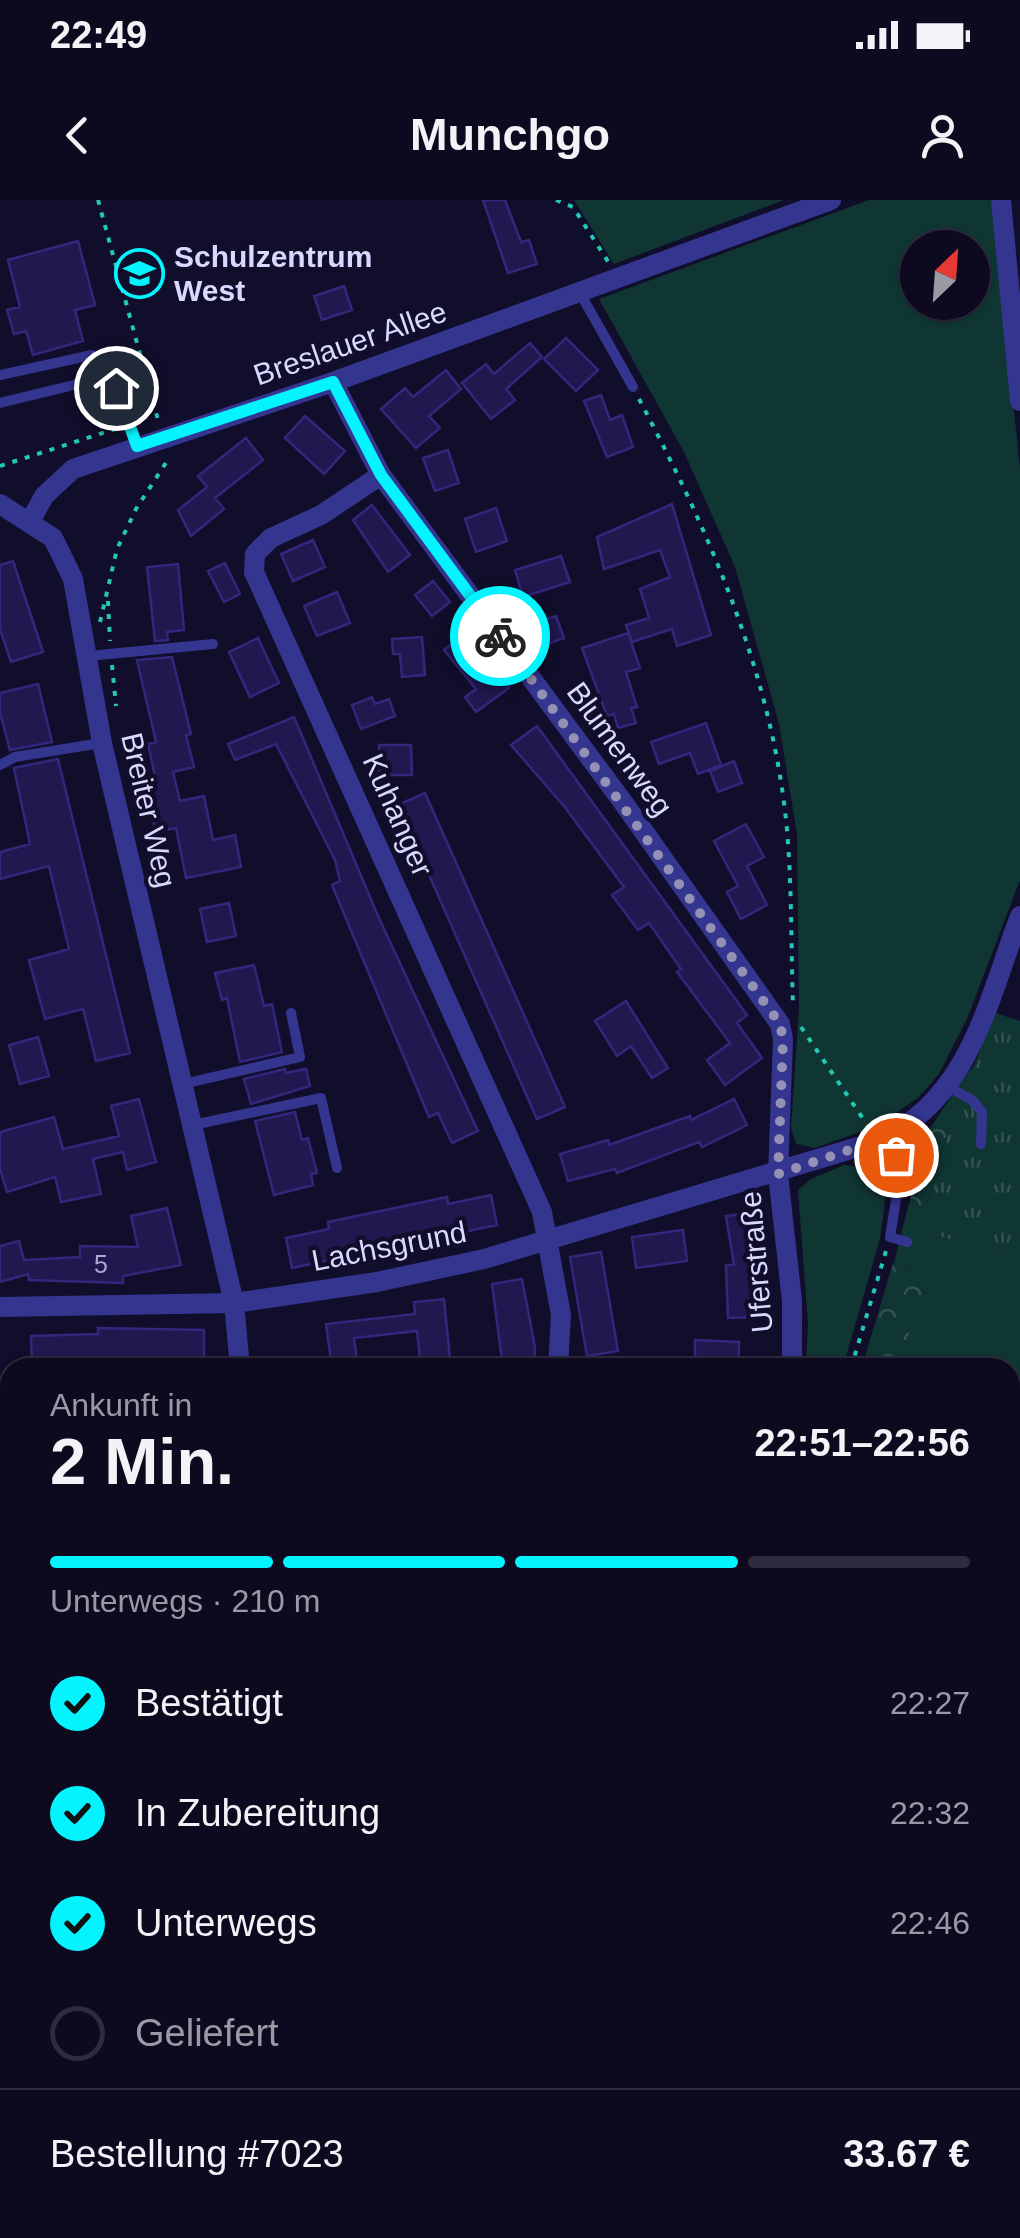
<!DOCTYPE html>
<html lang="de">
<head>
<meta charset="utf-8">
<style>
  :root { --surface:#0d0a20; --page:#1b182d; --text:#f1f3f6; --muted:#9a9aa5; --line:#2d2b3e; --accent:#04f4ff }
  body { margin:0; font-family:Helvetica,sans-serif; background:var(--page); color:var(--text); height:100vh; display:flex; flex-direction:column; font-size:38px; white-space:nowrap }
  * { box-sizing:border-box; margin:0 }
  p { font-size:32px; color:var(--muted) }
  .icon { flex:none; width:55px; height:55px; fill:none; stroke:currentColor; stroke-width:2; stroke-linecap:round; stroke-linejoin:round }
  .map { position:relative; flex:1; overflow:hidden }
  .sheet { position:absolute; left:0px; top:1158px; width:1020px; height:882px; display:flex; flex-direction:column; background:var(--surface); border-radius:30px 30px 0 0; box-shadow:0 2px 8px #0004,0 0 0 2px var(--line) }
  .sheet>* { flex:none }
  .needle { width:65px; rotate:25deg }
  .tools { position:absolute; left:900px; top:30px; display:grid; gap:20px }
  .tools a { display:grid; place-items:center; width:90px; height:90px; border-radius:50%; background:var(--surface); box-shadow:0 2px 8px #0004,0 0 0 2px var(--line); font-size:50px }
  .pin { position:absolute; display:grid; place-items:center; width:85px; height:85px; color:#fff; margin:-42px; border:5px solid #fff; border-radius:50%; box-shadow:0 2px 10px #0007 }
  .courier { position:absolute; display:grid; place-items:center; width:100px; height:100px; margin:-50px; border:8px solid #04f4ff; border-radius:50%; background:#fff; color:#222; box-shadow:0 2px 12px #0007 }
  .head em { font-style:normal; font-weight:700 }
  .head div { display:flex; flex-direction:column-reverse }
  .head { display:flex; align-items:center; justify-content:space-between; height:170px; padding:0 50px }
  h1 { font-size:65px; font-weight:700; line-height:75px }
  .bar { display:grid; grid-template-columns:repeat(4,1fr); gap:15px 10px; align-content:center; height:120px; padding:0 50px }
  .bar i { height:12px; border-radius:8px; background:var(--line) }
  .bar .on { background:var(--accent) }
  .bar p { grid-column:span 4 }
  .line { display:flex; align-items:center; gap:25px; padding:0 50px; border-top:2px solid var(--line) }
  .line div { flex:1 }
  ol { padding:0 50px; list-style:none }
  li { display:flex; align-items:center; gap:30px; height:110px }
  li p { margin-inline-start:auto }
  li .icon { padding:10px; border-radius:50%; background:var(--accent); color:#111; stroke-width:4 }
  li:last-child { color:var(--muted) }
  li i { width:55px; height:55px; border:5px solid var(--line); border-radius:50% }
  .status { display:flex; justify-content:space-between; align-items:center; height:70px; padding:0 50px; background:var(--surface); direction:ltr }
  .status svg { height:28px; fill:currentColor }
  header { display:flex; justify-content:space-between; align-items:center; height:130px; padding:0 50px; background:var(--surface); font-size:45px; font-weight:700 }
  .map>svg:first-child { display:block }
  .green { fill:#103633; fill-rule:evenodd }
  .forest { fill:url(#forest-crowns) }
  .park { fill:url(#park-tufts) }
  .water { fill:url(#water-ripples) }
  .building { fill:#20184e; stroke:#33277d; stroke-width:2.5 }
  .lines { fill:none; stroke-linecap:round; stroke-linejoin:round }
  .path { stroke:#22c9b6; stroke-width:4; stroke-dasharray:5 8; stroke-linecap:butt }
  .lane { stroke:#34358f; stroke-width:10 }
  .street { stroke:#34358f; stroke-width:20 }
  .primary { stroke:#ba5fff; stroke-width:25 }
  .done { stroke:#9491b5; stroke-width:10; stroke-dasharray:0 18 }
  .route { stroke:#04f4ff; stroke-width:12 }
  .labels { text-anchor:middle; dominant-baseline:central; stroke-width:9; stroke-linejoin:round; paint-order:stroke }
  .number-label { font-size:25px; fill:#aca8d3 }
  .poi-label { font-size:30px; font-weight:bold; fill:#dad8ff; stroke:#110e2b; text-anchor:start }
  .street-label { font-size:30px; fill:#dad8ff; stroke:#110e2b }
</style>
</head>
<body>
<div class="status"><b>22:49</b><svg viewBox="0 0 49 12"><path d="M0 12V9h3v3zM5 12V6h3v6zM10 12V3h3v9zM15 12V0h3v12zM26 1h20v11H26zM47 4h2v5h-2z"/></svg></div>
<header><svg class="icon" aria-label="back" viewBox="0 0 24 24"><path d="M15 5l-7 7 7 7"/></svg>Munchgo<svg class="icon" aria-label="person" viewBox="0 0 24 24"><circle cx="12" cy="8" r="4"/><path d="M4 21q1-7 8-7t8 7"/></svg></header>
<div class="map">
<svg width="1020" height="2038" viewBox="0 0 1020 2038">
  <defs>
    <pattern id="forest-crowns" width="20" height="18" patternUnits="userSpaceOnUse" patternTransform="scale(2.5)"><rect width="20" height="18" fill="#103633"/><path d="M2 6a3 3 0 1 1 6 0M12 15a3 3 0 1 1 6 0" fill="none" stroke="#325252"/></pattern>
    <pattern id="park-tufts" width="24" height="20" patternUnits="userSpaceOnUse" patternTransform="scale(2.5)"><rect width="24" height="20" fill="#103633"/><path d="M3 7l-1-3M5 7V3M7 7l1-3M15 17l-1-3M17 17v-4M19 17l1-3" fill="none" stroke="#325252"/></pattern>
    <pattern id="water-ripples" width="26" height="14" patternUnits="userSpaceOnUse" patternTransform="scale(2.5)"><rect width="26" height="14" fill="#062651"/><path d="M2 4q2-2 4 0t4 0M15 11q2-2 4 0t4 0" fill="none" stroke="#2a456b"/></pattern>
  </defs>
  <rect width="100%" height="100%" fill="#110e2b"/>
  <path class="green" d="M574,0H784L614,64Z
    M869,0H992L1020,268V680L967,819L939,874L918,898L876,926L815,948L796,944L791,928L799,808L797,634L779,524L735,367L684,252L599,99ZM918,48H972V102H918Z
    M844,965L865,967L887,985L880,1039L843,1167H806L808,1123L798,990L811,979Z
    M903,1026L1020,1058V1783L1010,1797V1168L897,1167L923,1092L907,1066L894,1063Z
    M0,1289H10V1392L0,1395Z
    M714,2030H875L870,2038H710Z"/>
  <path class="forest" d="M963,879L919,1031L903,1026L929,930Z
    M893,1063L907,1066L924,1092L897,1167H862Z"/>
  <path class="park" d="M995,813L1020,821V1058L919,1031L963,879L974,866Z"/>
  <path class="water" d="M1020,1825V2038H891L896,2030H1010V1844Z"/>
  <path class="building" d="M483,0H505L521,42L529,40L537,64L508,73Z
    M78,41L95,105L75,110L83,141L33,155L26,131L14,134L7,110L20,107L8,60Z
    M344,86L352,110L322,120L314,96Z
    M566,138L598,170L576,191L544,159Z
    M530,143L542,157L506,189L515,200L491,219L462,183L486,164L494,174Z
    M446,170L461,189L429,216L440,228L416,248L381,209L405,188L413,197Z
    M601,195L610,220L622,215L633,247L607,257L584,201Z
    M305,216L345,251L324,274L285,238Z
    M246,238L263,260L215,298L224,309L191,336L178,310L207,287L198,276Z
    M448,250L459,283L435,291L423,258Z
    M672,304L711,435L677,446L672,429L632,442L626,425L649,418L640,389L670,377L660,350L604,369L597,337Z
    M372,305L410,355L388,372L353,320Z
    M496,308L507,341L476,352L465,319Z
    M313,340L325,367L293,381L281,354Z
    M561,356L570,382L523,397L515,370Z
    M13,361L43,452L11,462L0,429V365Z
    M225,363L240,394L224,402L208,371Z
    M178,364L184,430L167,432L168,440L155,441L147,367Z
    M433,381L450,402L432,416L415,395Z
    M337,392L350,423L317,436L304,406Z
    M556,416L564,438L542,446L534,423Z
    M469,430L509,488L476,512L465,497L476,489L444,450Z
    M628,433L640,468L626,472L637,507L631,508L636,523L618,528L614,514L607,516L582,448Z
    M422,437L425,475L402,477L400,454H393L392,439Z
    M258,438L279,483L250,497L229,452Z
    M172,457L191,534L186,535L194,567L173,572L180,601L204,596L213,640L235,635L241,667L186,678L176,628L156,632L142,579L155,576L148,544L156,542L137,460Z
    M38,484L52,542L10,550L0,513V493Z
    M372,497L375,504L389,499L395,516L361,529L352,505Z
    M294,517L378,716L478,931L452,943L438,913L429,917L332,685L340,681L335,660L276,544L235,560L228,544Z
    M706,523L721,565L698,574L690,553L659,564L651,542Z
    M537,526L747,815L737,823L762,858L725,885L707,860L730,843L677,772L681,769L649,723L638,730L612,695L624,687L564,606L511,545Z
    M379,545H411L412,575H379Z
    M58,559L130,853L96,861L83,809L45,819L29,760L69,749L49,666L0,679V652L30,644L14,568Z
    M734,561L742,583L718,592L710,571Z
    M425,593L565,907L537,919L398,605Z
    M746,624L764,657L747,666L767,705L741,719L727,692L738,686L714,641Z
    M229,703L236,736L207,742L200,709Z
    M254,765L264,806L272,804L282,852L240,862L227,798L222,800L215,773Z
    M626,801L668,868L652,878L631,846L617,856L595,821Z
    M38,837L49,876L20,884L9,845Z
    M285,869L286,873L306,869L310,886L251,904L244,879Z
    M139,899L156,962L127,970L123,952L93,959L101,994L61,1002L55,977L7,992L0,969V932L54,917L63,949L119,936L111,906Z
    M734,899L747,925L702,947L699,942L617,973L615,969L568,981L560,954L608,940L609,945L690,916L691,920Z
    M295,912L302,940L308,938L317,973L311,974L313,985L274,995L255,921Z
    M491,995L497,1025L454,1034L453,1028L334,1052L335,1059L292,1068L286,1038L329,1029L328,1022L447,997L448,1004Z
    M167,1008L181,1065L123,1076V1083L29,1080L28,1074L0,1082V1046L19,1041L24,1060L80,1057V1046L138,1047L131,1016Z
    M756,1012L765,1064H757L759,1117L728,1118L726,1065H734L726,1016Z
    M683,1030L687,1061L636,1068L632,1037Z
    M601,1052L618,1151L587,1156L570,1057Z
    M522,1079L535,1147L534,1168H503L492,1084Z
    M444,1099L451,1168H421L417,1131L354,1138L358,1168H332L326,1124L415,1114L414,1102Z
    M98,1128L204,1130V1168H99V1161L32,1163L31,1136L98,1134Z
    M695,1140L739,1142L738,1168L695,1167Z"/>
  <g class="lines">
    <path class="path" d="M98,0L158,220
      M556,0L573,7L609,63
      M639,199C710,333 773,477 787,630C792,688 791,748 793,806
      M0,266L115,229
      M108,401L110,441
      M100,422L117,349L136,309L169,258
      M112,465L116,506
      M801,827L866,923
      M851,1168L886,1051
      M0,1607H10
      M586,2038L590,2030
      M633,2038L638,2030
      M702,2038L706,2030
      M714,2038L726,2030
      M741,2038L742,2030"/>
    <path class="lane" d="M580,93L633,187
      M0,175L92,155L111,176L137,245
      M0,203L111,176
      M88,456L213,444
      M0,565L15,557L101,543
      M183,884L300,857L291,813
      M949,887L972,900L982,912L981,944
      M193,925L321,898L337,968
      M891,936L899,981L890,1037L907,1042
      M124,2030V2038"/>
    <path class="street" d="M1001,0L1020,201
      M333,182L381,275L625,605L780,824L783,839L778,974L792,1101V1168
      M381,275L321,315L271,338L255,354L254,372L542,1012L561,1115L558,1168
      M0,304L53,338L73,379L102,543L234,1103L240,1168
      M31,320L44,296L73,269L333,182L831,0
      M0,1107L234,1103L377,1082L484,1059L878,941C970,899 987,803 1020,716
      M0,1424L10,1436
      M0,2018L10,2017
      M239,2030V2038"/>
    <path class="primary" d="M1010,1824L1020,1823
      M661,2038L664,2030"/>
  </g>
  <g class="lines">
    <path class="done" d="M500,436L780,824L783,839L778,974L891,936L896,955"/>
    <path class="route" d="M116,188L137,246L333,182L381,275L500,436"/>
  </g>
  <defs>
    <symbol id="school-ring" viewBox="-11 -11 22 22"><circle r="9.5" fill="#110e2b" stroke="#04f4ff" stroke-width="1.5"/><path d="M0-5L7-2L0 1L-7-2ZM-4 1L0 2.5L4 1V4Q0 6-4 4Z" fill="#04f4ff"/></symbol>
  </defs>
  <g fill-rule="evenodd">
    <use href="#school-ring" x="112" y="46" width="55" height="55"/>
  </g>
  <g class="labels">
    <g class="number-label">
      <text x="101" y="1064">5</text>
    </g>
    <g class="poi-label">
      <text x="174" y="56">Schulzentrum<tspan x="174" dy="34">West</tspan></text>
    </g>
    <g class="street-label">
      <text transform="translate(350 143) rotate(-19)">Breslauer Allee</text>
      <text transform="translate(620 549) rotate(54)">Blumenweg</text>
      <text transform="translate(149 610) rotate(77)">Breiter Weg</text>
      <text transform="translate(398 615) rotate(66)">Kuhanger</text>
      <text transform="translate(389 1046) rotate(-11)">Lachsgrund</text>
      <text transform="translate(756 1062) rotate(-95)">Uferstraße</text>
    </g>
  </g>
</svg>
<div class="tools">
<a><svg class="needle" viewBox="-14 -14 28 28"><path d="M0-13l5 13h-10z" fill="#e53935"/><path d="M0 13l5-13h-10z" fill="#9a9aa5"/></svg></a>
</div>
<div class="pin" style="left:896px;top:955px;background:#ea580c"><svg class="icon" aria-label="bag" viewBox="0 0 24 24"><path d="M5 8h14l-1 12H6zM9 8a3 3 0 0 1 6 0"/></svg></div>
<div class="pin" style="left:116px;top:188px;background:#1f2937"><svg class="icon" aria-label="home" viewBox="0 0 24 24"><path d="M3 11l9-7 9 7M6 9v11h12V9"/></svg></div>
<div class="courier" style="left:500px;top:436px"><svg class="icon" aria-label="bike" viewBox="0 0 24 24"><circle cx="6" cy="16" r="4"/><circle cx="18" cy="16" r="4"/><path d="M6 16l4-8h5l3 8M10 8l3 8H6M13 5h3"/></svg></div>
<section class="sheet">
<div class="head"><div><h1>2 Min.</h1><p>Ankunft in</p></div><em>22:51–22:56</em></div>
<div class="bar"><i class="on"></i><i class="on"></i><i class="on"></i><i></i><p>Unterwegs · 210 m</p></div>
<ol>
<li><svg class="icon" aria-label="check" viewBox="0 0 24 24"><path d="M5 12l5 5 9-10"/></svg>Bestätigt<p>22:27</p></li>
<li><svg class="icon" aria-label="check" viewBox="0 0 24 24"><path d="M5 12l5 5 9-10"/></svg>In Zubereitung<p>22:32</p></li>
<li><svg class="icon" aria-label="check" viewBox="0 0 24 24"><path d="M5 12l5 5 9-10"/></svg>Unterwegs<p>22:46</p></li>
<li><i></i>Geliefert</li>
</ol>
<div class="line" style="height:130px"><div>Bestellung #7023</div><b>33.67 €</b></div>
</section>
</div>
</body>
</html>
